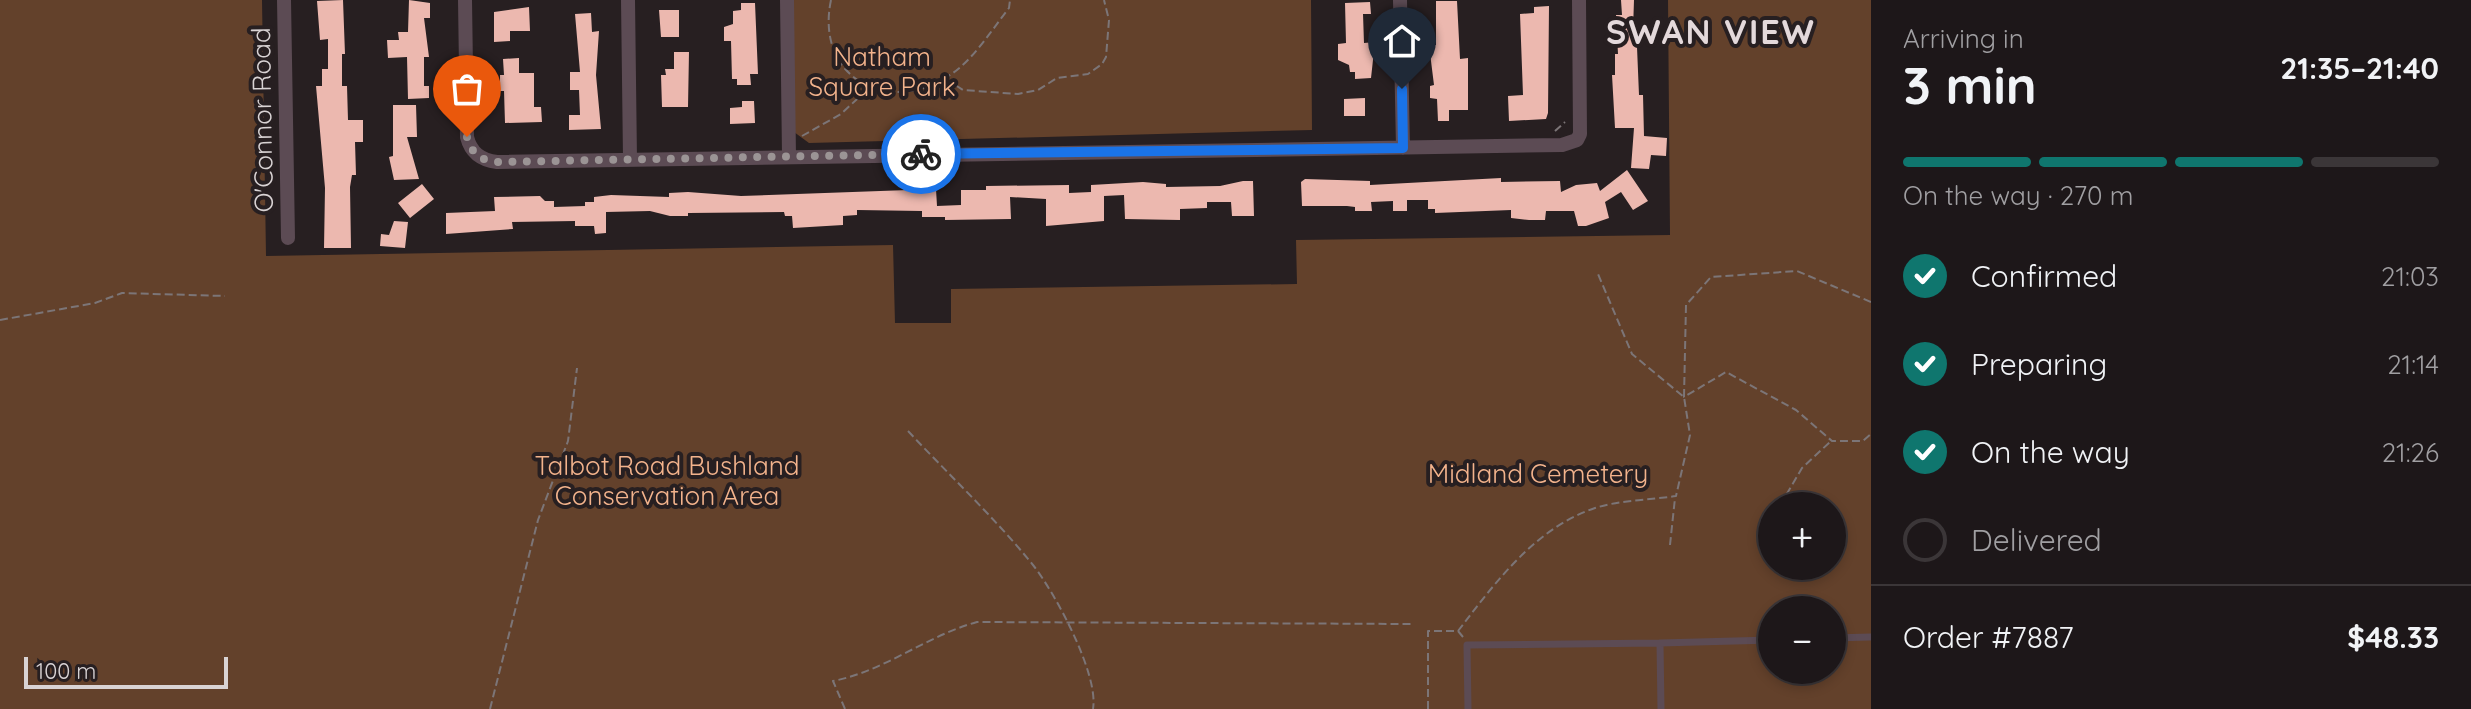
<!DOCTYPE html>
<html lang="en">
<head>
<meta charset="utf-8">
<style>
  :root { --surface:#1d1719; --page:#252022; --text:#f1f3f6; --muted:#a09fa2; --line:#3b3638; --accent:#0f766e }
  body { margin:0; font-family:Quicksand,sans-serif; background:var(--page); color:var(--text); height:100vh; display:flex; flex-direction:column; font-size:30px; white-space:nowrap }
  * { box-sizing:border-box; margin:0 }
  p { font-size:26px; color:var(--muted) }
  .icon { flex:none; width:44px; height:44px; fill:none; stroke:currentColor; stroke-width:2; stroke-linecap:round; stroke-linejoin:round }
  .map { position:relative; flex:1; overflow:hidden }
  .drawer { display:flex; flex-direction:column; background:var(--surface); width:600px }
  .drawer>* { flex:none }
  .tools { position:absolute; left:1758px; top:492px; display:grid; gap:16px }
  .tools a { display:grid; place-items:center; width:88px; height:88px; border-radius:50%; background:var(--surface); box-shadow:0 4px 12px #0003,0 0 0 2px var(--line); font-size:40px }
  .scale { position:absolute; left:24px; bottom:20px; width:204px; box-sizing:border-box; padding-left:8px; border:4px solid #d9d3d4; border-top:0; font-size:22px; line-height:28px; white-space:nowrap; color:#d9d3d4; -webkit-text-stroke:6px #271f21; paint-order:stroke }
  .pin { position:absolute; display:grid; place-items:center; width:68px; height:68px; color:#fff; margin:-82px -34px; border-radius:50% 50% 50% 0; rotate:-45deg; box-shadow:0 0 8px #0007 }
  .pin .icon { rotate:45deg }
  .courier { position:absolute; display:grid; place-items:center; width:80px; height:80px; margin:-40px; border:6px solid #1a73e8; border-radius:50%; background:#fff; color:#222; box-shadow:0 2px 10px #0007 }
  .overview em { font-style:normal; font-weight:700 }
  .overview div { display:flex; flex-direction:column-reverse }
  .overview { display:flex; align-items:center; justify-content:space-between; height:136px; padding:0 32px }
  h1 { font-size:52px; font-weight:700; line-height:60px }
  .bar { display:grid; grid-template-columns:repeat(4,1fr); gap:12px 8px; align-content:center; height:96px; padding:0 32px }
  .bar i { height:10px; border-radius:6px; background:var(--line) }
  .bar .active { background:var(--accent) }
  .bar p { grid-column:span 4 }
  .line { display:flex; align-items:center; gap:20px; padding:0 32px; border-top:2px solid var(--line) }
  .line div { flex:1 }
  ol { padding:0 32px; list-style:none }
  li { display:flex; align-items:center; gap:24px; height:88px }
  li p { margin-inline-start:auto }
  li .icon { padding:8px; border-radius:50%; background:var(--accent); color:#fff; stroke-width:4 }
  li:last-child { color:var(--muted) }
  li i { width:44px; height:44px; border:4px solid var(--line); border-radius:50% }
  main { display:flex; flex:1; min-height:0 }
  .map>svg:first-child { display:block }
  .green { fill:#63412b; fill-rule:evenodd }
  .building { fill:#ecb8af }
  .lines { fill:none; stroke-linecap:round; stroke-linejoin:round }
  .path { stroke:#7c7577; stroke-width:2; stroke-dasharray:8 4; stroke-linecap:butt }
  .lane { stroke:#5c4b54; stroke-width:7 }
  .street { stroke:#5c4b54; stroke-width:14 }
  .done { stroke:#9b9495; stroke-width:8; stroke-dasharray:0 14.4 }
  .route { stroke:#1a73e8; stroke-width:10 }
  .labels { text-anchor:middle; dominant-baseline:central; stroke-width:8; stroke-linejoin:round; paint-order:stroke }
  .park-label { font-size:26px; fill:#f3b38c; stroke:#271f21 }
  .street-label { font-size:26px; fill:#d9d3d4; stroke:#271f21 }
  .district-label { font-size:34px; font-weight:bold; letter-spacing:2px; fill:#e4d9db; stroke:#271f21 }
</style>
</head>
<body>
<main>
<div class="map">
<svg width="1871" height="709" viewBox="0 0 1871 709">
  <rect width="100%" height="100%" fill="#271f21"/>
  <path class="green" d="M0,0H262L266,256L893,245L895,323H951V289L1297,284L1296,240L1670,235L1668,0H1871V709H0ZM1772,506H1832V566H1772ZM1772,610H1832V670H1772Z
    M792,0H1311L1312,130L809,143L794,132Z"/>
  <path class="building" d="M343,0L345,54H342V86H347L348,120H363V142H355L356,175H352L350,187L351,248H324L325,188L316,86H322V69H328V39L320,40L317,1Z
    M409,0L430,3V18H424L429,57H424V86H429V98L408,99L407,57L388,58L387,40H399L398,32H408Z
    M1621,0H1634L1633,30H1638L1641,37V47H1637L1639,95H1643L1644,136L1667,138L1666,156L1651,155L1649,169L1631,168L1634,128H1615L1612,75H1615V54H1618L1616,15H1622Z
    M1436,1H1457L1460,59L1468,58V110H1449V121H1438L1437,99L1430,98V86L1434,85L1429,45H1436Z
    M1370,2L1371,14H1363L1364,43L1375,42L1371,78L1355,79V72H1350L1349,65L1338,60V44L1346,43L1345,3Z
    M741,3H755L758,74H750L751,85H737V79H732L731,41H724V27L733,24V11L741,10Z
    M1549,6L1548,113L1546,119L1509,121L1508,96L1523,95L1520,14L1534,13V7Z
    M529,7L530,31H510V41L494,42V12Z
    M659,10H679V37H661Z
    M591,13L592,32L599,31L596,75L601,129L569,130V115H580L579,90H570V72H580L575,14Z
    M674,52H689L688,107H662L661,75H666L665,69H674Z
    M519,58V73H534V107H541L542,122L505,123L504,91H500V75H504L503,59Z
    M1365,98V116H1344V99Z
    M742,101H754L755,123L730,124V108L742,107Z
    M393,105H416L417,137H407L419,179L394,180L389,157L393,156Z
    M1627,170L1648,201L1633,210L1621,192L1605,202L1609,218L1586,226H1578L1574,211H1546L1545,220H1529L1511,218V210L1435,213V209H1428V200H1407V211H1393V201L1371,202L1372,211H1355V207L1347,206H1302L1301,182L1305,179L1370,181V185L1501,178V182L1560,181L1561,192L1576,185L1597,183L1600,191Z
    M1243,181H1253L1254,216H1232L1231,202H1207V208L1180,209V220L1125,219L1124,195L1104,196V221L1046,226V199L1010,197L1011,219L945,220V217H922V211L857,210V215L843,216V225L793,228L792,216H785L784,212L688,213V216H670L650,211L606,212V233L595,234L594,226H575V221L512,222L513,229L446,234V213L495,211L494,197L540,196L545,201H554V207L585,206V202H594V197L611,195L669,197V193L688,192L741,196L936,189L937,206L961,205V190H986V186L1069,185V193L1091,192V185L1143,182L1166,184V187L1220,186Z
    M422,184L434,199L410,218L398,203Z
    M394,221L408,222L405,248L380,246L381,234L389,235Z"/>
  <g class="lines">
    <path class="path" d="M831,0C815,75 884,116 947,77C973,61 990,32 1009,8L1010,0
      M946,79L963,90L1018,94L1038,90L1057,78L1088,74L1102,64L1106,57L1109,20L1104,0
      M1555,131L1565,122
      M802,136L841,114L871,86
      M1871,302L1797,271L1711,277L1686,305L1684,397L1726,372L1796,410L1832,441H1863L1871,434
      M0,320L95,303L122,293L225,296
      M908,431C949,475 995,518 1033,565C1055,593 1099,674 1093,709
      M1787,506L1785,497L1802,468L1831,441
      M1670,545L1675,498
      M1458,631C1495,583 1535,528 1595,508C1620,500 1650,500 1676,496L1690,435L1684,397L1632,354L1598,274
      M490,709L538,520L568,441L577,368
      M845,709L833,681C885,671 926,636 977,622L1413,624
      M1428,709V631H1458L1463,637"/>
    <path class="lane" d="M1832,638L1871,637
      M1660,643L1772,640
      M1468,709L1467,645L1660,643L1661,709"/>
    <path class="street" d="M284,0L288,238
      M465,0L467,137C471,153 481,160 497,162L1562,145L1577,140L1580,134L1579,0
      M628,0L630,159
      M787,0L789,156
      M1400,0L1403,148"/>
  </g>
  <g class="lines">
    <path class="done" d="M467,137C471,153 481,161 497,162L921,154"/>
    <path class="route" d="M921,154L1403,148L1402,89"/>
  </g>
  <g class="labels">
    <g class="park-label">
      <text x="882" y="56">Natham<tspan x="882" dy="30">Square Park</tspan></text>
      <text x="667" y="465">Talbot Road Bushland<tspan x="667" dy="30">Conservation Area</tspan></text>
      <text x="1538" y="473">Midland Cemetery</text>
    </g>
    <g class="street-label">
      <text transform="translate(262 120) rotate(-91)">O'Connor Road</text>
    </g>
    <g class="district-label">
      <text x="1711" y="31">SWAN VIEW</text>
    </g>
  </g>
</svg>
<div class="tools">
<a>+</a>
<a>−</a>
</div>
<div class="scale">100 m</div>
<div class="pin" style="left:467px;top:137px;background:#ea580c"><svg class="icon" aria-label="bag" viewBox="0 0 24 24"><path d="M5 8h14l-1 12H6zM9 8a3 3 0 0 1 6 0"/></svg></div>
<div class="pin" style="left:1402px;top:89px;background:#1f2937"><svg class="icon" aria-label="home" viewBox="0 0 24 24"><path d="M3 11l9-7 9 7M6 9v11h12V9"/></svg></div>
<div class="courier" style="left:921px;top:154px"><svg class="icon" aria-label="bike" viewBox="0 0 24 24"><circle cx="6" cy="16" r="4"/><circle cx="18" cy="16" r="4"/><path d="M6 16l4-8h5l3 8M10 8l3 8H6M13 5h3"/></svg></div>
</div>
<section class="drawer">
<div class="overview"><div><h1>3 min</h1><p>Arriving in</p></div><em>21:35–21:40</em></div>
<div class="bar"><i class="active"></i><i class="active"></i><i class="active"></i><i></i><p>On the way · 270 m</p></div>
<ol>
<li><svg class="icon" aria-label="check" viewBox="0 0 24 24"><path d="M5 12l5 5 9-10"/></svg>Confirmed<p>21:03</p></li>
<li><svg class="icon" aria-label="check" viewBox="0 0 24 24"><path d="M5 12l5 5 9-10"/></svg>Preparing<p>21:14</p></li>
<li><svg class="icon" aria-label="check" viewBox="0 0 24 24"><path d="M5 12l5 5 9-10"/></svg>On the way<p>21:26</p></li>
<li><i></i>Delivered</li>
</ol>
<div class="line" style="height:104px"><div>Order #7887</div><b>$48.33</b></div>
</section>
</main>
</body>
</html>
